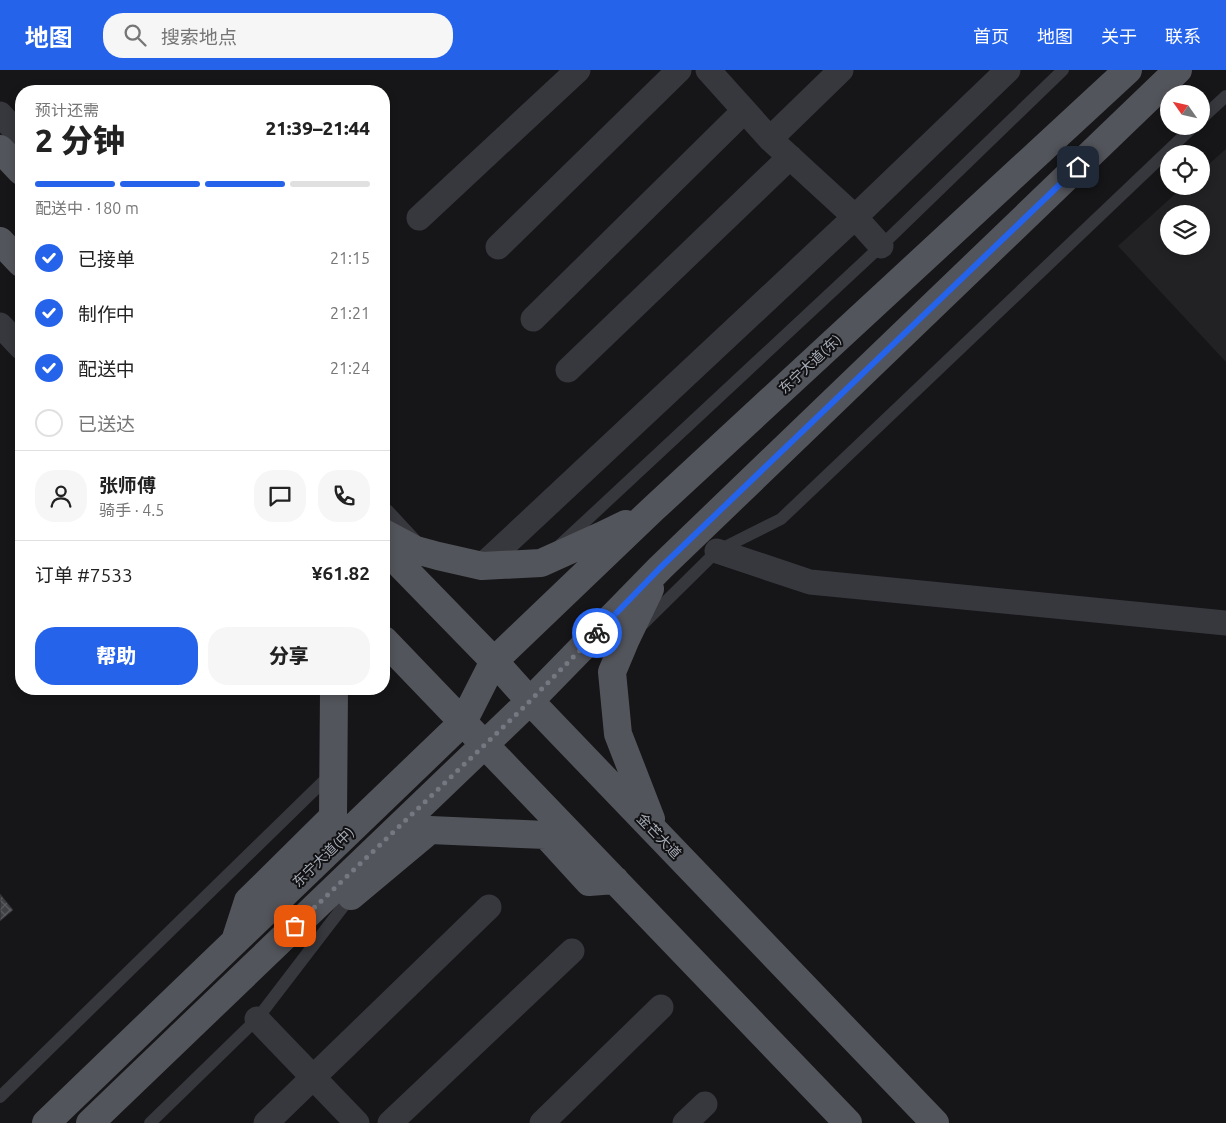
<!DOCTYPE html>
<html lang="zh">
<head>
<meta charset="utf-8">
<style>
  :root { --surface:#fff; --page:#f6f6f6; --text:#222; --muted:#767676; --line:#e0e0e0; --accent:#2563eb }
  body { margin:0; font-family:Ubuntu,"Noto Sans SC",sans-serif; background:var(--page); color:var(--text); height:100vh; display:flex; flex-direction:column; font-size:19px; white-space:nowrap }
  * { box-sizing:border-box; margin:0 }
  p { font-size:16px; color:var(--muted) }
  .icon { flex:none; width:28px; height:28px; fill:none; stroke:currentColor; stroke-width:2; stroke-linecap:round; stroke-linejoin:round }
  .map { position:relative; flex:1; overflow:hidden }
  .side { position:absolute; left:15px; top:15px; width:375px; height:610px; display:flex; flex-direction:column; background:var(--surface); border-radius:20px; box-shadow:0 2px 8px #0003 }
  .side>* { flex:none }
  .needle { width:32px; rotate:304deg }
  .controls { position:absolute; left:1160px; top:15px; display:grid; gap:10px }
  .controls a { display:grid; place-items:center; width:50px; height:50px; border-radius:50%; background:var(--surface); box-shadow:0 2px 8px #0003; font-size:25px }
  .pin { position:absolute; display:grid; place-items:center; width:42px; height:42px; color:#fff; margin:-21px; border-radius:10px; box-shadow:0 2px 8px #0006 }
  .courier { position:absolute; display:grid; place-items:center; width:50px; height:50px; margin:-25px; border:4px solid #2563eb; border-radius:50%; background:#fff; color:#222; box-shadow:0 1px 6px #0007 }
  .head em { font-style:normal; font-weight:800 }
  .head div { display:flex; flex-direction:column-reverse }
  .head { display:flex; align-items:center; justify-content:space-between; height:85px; padding:0 20px }
  h1 { font-size:32px; font-weight:800; line-height:38px }
  .bar { display:grid; grid-template-columns:repeat(4,1fr); gap:8px 5px; align-content:center; height:60px; padding:0 20px }
  .bar i { height:6px; border-radius:4px; background:var(--line) }
  .bar .current { background:var(--accent) }
  .bar p { grid-column:span 4 }
  .line { display:flex; align-items:center; gap:12px; padding:0 20px; border-top:1px solid var(--line) }
  .line div { flex:1 }
  .round { display:grid; place-items:center; flex:none; width:52px; height:52px; border-radius:20px; background:var(--page) }
  ol { padding:0 20px; list-style:none }
  li { display:flex; align-items:center; gap:15px; height:55px }
  li p { margin-inline-start:auto }
  li .icon { padding:5px; border-radius:50%; background:var(--accent); color:#fff; stroke-width:4 }
  li:last-child { color:var(--muted) }
  li i { width:28px; height:28px; border:2px solid var(--line); border-radius:50% }
  .action { display:flex; gap:10px; margin-top:auto; padding:10px 20px }
  .action a { flex:1; height:58px; border-radius:20px; background:var(--accent); color:#fff; font-size:20px; font-weight:800; line-height:58px; text-align:center }
  .action a+a { background:var(--page); color:var(--text) }
  header { display:flex; align-items:center; gap:30px; box-sizing:border-box; height:70px; padding:0 25px; background:var(--accent); color:#fff }
  header strong { font-size:24px }
  nav { display:flex; gap:28px; margin-inline-start:auto; font-size:18px }
  .search { width:350px; height:45px; background:var(--page); display:flex; align-items:center; gap:12px; box-sizing:border-box; padding:0 18px; border-radius:20px; color:var(--muted); font-size:19px }
  .map>svg:first-child { display:block }
  .built { fill:#222225; fill-rule:evenodd }
  .building { fill:url(#building-cross-hatch); stroke:#303034 }
  .lines { fill:none; stroke-linecap:round; stroke-linejoin:round }
  .lane { stroke:#37383d; stroke-width:12 }
  .street { stroke:#37383d; stroke-width:25 }
  .primary { stroke:#53555c; stroke-width:28 }
  .done { stroke:#757880; stroke-width:5; stroke-dasharray:0 9 }
  .route { stroke:#2563eb; stroke-width:6 }
  .labels { text-anchor:middle; dominant-baseline:central; stroke-width:4; stroke-linejoin:round; paint-order:stroke }
  .street-label { font-size:14px; fill:#a8adb8; stroke:#111113 }
</style>
</head>
<body>
<header>
<strong>地图</strong>
<div class="search"><svg class="icon" aria-label="search" viewBox="0 0 24 24"><circle cx="10" cy="10" r="6"/><path d="M15 15l6 6"/></svg>搜索地点</div>
<nav><a>首页</a><a>地图</a><a>关于</a><a>联系</a></nav>
</header>
<div class="map">
<svg width="1226" height="1053" viewBox="0 0 1226 1053">
  <defs>
    <pattern id="building-cross-hatch" width="8" height="8" patternUnits="userSpaceOnUse" patternTransform="scale(1.25)"><rect width="8" height="8" fill="#404145"/><path d="M0 0l8 8M0 8l8-8" fill="none" stroke="#595a5e"/></pattern>
  </defs>
  <rect width="100%" height="100%" fill="#161618"/>
  <path class="built" d="M1226,79V292L1118,176L1184,116H1201V101ZM1169,144H1201V176H1169Z"/>
  <path class="building" d="M0,824L13,840L0,851Z"/>
  <g class="lines">
    <path class="lane" d="M1201,49L1226,26
      M560,475L881,176L1063,0
      M643,554L717,481L781,449L1194,56
      M0,1027L331,704
      M150,1053L257,949L352,825"/>
    <path class="street" d="M708,0L770,69L855,147L881,176
      M0,44L21,67
      M770,69L841,0
      M419,148L578,0
      M498,177L679,0
      M533,249L744,41
      M0,255L21,277
      M568,300L790,87
      M384,446L410,474
      M717,481L810,512L1226,553
      M482,496L855,147L1008,0
      M257,949L357,1053
      M266,1053L489,837
      M390,1053L572,881
      M542,1053L661,937
      M685,1053L705,1034"/>
    <path class="primary" d="M0,79L21,101
      M0,171L21,193
      M384,463L416,480L438,486L482,496L541,493L603,465L626,454
      M384,478L494,591L530,631L935,1053
      M650,519L625,571L612,602L618,664L651,749
      M384,570L848,1053
      M351,826L430,760L546,765L589,812L615,810
      M236,868L248,831L333,747L334,619
      M46,1053L463,652L494,591L653,439L1128,0
      M90,1053L530,631L660,498L1178,0"/>
  </g>
  <g class="lines">
    <path class="done" d="M295,856L519,642L597,563"/>
    <path class="route" d="M597,563L660,498L1078,97"/>
  </g>
  <g class="labels">
    <g class="street-label">
      <text transform="translate(810 294) rotate(-43)">东宁大道(东)</text>
      <text transform="translate(659 766) rotate(46)">金芒大道</text>
      <text transform="translate(323 787) rotate(-44)">东宁大道(中)</text>
    </g>
  </g>
</svg>
<div class="controls">
<a><svg class="needle" viewBox="-14 -14 28 28"><path d="M0-13l5 13h-10z" fill="#e53935"/><path d="M0 13l5-13h-10z" fill="#767676"/></svg></a>
<a><svg class="icon" aria-label="locate" viewBox="0 0 24 24"><circle cx="12" cy="12" r="6"/><path d="M12 2v4M12 18v4M2 12h4M18 12h4"/></svg></a>
<a><svg class="icon" aria-label="layers" viewBox="0 0 24 24"><path d="M12 4l9 5-9 5-9-5zM3 14l9 5 9-5"/></svg></a>
</div>
<div class="pin" style="left:295px;top:856px;background:#ea580c"><svg class="icon" aria-label="bag" viewBox="0 0 24 24"><path d="M5 8h14l-1 12H6zM9 8a3 3 0 0 1 6 0"/></svg></div>
<div class="pin" style="left:1078px;top:97px;background:#1f2937"><svg class="icon" aria-label="home" viewBox="0 0 24 24"><path d="M3 11l9-7 9 7M6 9v11h12V9"/></svg></div>
<div class="courier" style="left:597px;top:563px"><svg class="icon" aria-label="bike" viewBox="0 0 24 24"><circle cx="6" cy="16" r="4"/><circle cx="18" cy="16" r="4"/><path d="M6 16l4-8h5l3 8M10 8l3 8H6M13 5h3"/></svg></div>
<section class="side">
<div class="head"><div><h1>2 分钟</h1><p>预计还需</p></div><em>21:39–21:44</em></div>
<div class="bar"><i class="current"></i><i class="current"></i><i class="current"></i><i></i><p>配送中 · 180 m</p></div>
<ol>
<li><svg class="icon" aria-label="check" viewBox="0 0 24 24"><path d="M5 12l5 5 9-10"/></svg>已接单<p>21:15</p></li>
<li><svg class="icon" aria-label="check" viewBox="0 0 24 24"><path d="M5 12l5 5 9-10"/></svg>制作中<p>21:21</p></li>
<li><svg class="icon" aria-label="check" viewBox="0 0 24 24"><path d="M5 12l5 5 9-10"/></svg>配送中<p>21:24</p></li>
<li><i></i>已送达</li>
</ol>
<div class="line" style="height:90px"><a class="round"><svg class="icon" aria-label="person" viewBox="0 0 24 24"><circle cx="12" cy="8" r="4"/><path d="M4 21q1-7 8-7t8 7"/></svg></a><div><b>张师傅</b><p>骑手 · 4.5</p></div><a class="round"><svg class="icon" aria-label="chat" viewBox="0 0 24 24"><path d="M4 5h16v11H9l-5 4z"/></svg></a><a class="round"><svg class="icon" aria-label="phone" viewBox="0 0 24 24"><path d="M5 4h4l2 5-3 2q2 4 5 5l2-3 5 2v4C11 20 4 13 5 4z"/></svg></a></div>
<div class="line" style="height:65px"><div>订单 #7533</div><b>¥61.82</b></div>
<div class="action"><a>帮助</a><a>分享</a></div>
</section>
</div>
</body>
</html>
